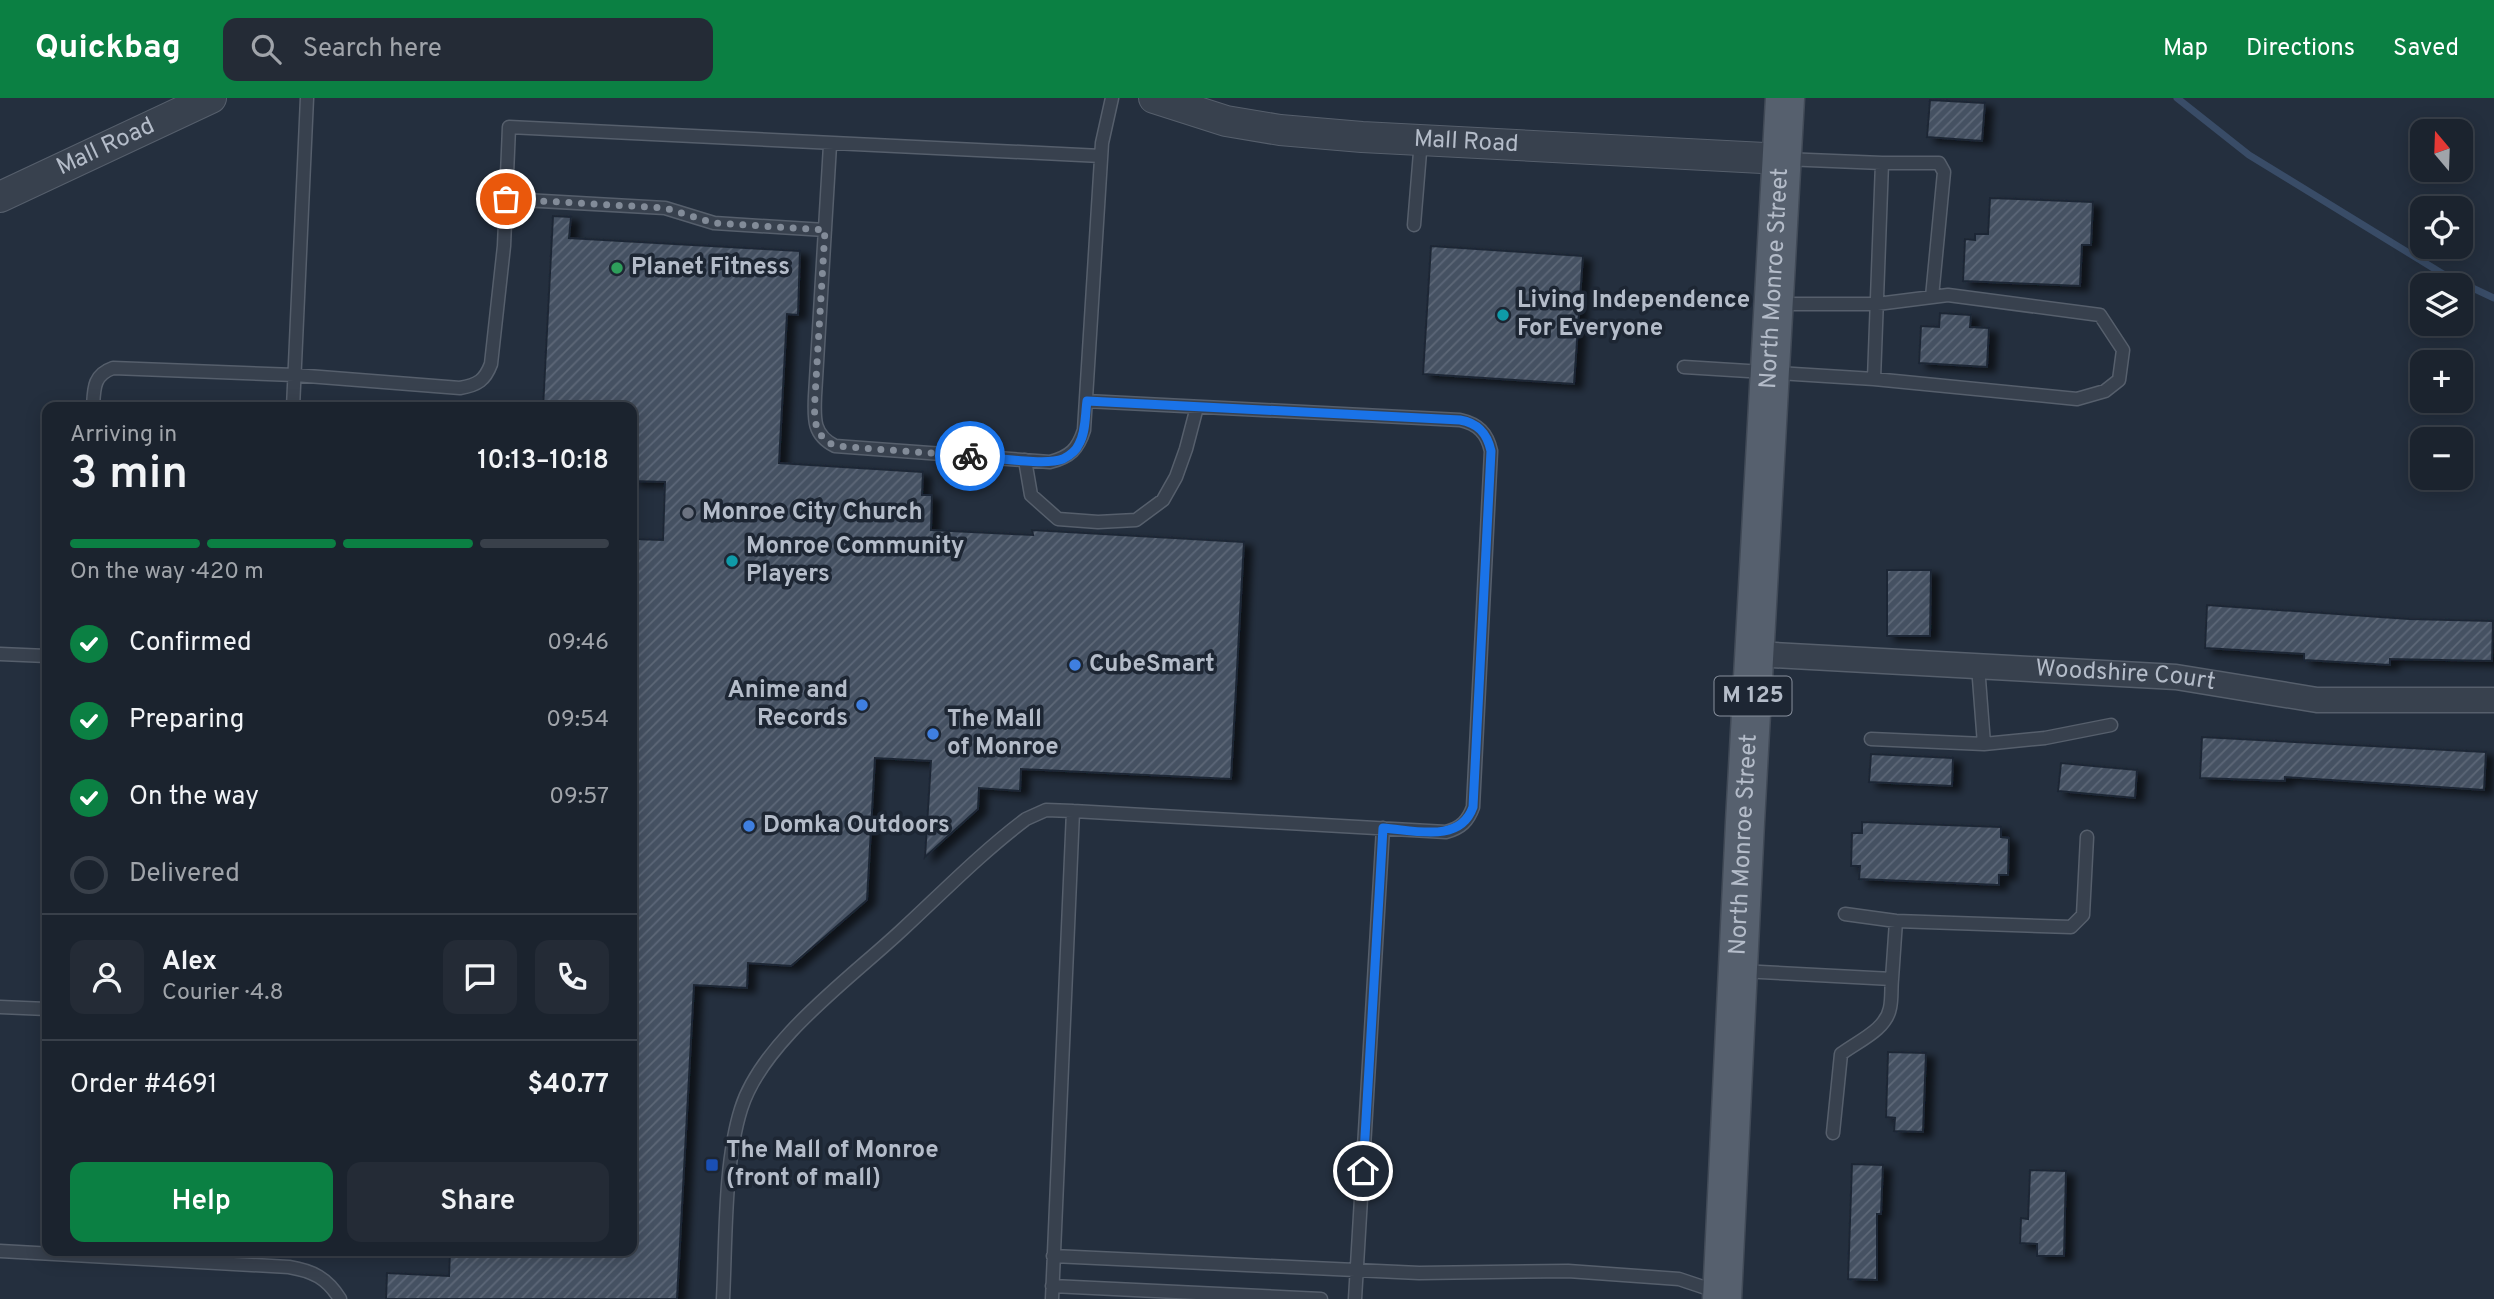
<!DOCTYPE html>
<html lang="en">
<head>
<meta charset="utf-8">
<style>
  :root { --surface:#1b232e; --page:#242b36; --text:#f1f3f6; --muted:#a0a4aa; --line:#39404a; --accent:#0b8043 }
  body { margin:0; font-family:Overpass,sans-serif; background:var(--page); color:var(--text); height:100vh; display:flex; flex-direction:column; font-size:26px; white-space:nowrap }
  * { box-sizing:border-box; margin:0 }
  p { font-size:23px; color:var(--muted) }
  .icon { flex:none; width:38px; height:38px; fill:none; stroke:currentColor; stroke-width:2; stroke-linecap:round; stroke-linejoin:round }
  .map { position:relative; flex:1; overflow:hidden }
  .details { position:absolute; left:42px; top:304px; width:595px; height:854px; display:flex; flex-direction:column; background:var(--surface); border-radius:14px; box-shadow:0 4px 18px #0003,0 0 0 2px var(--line) }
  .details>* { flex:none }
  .needle { width:46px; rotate:341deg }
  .tools { position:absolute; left:2410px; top:21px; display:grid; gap:14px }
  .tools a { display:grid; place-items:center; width:63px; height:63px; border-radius:14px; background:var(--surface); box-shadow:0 4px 18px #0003,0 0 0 2px var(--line); font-size:35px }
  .pin { position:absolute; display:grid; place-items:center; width:60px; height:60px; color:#fff; margin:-30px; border:4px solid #fff; border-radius:50%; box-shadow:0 2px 7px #0007 }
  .courier { position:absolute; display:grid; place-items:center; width:70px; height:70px; margin:-35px; border:5px solid #1a73e8; border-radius:50%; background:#fff; color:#222; box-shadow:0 2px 9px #0007 }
  .summary em { font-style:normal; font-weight:600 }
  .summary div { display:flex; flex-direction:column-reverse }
  .summary { display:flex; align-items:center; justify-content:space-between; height:119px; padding:0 28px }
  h1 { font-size:46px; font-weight:600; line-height:52px }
  .bar { display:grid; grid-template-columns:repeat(4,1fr); gap:10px 7px; align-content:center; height:84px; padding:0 28px }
  .bar i { height:9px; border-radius:5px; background:var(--line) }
  .bar .selected { background:var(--accent) }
  .bar p { grid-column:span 4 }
  .line { display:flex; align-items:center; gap:18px; padding:0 28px; border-top:2px solid var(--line) }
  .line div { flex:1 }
  .round { display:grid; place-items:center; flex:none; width:74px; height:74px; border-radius:14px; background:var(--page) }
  ol { padding:0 28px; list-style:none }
  li { display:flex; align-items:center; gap:21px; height:77px }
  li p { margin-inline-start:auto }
  li .icon { padding:7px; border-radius:50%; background:var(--accent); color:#fff; stroke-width:4 }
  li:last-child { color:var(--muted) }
  li i { width:38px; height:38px; border:4px solid var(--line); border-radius:50% }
  .cta { display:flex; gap:14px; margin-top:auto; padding:14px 28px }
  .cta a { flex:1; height:80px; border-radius:14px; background:var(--accent); color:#fff; font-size:28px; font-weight:600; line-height:80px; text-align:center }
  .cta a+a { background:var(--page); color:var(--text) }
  header { display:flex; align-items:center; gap:42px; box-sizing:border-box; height:98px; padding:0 35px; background:var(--accent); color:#fff }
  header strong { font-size:33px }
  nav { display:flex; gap:38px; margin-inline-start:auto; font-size:24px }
  .search { width:490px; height:63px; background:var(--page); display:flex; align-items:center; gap:18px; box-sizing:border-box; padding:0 24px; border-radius:14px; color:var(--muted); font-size:26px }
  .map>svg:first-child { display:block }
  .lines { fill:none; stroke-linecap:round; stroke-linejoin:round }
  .stream { stroke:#394c67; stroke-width:7 }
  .building { fill:url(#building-hatch); stroke:#1f2835; stroke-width:2; filter:url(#shadow) }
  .service-casing { stroke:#565f6c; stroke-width:15 }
  .minor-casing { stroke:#565f6c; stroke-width:27 }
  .tertiary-casing { stroke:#565f6c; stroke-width:32 }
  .primary-casing { stroke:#414a57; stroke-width:41 }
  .service { stroke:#38414e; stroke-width:12 }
  .minor { stroke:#38414e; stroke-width:24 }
  .tertiary { stroke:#38414e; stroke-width:30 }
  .primary { stroke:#56606e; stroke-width:38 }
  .done { stroke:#828b98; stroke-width:7; stroke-dasharray:0 12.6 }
  .route { stroke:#1a73e8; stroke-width:9 }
  .leisure-dot { fill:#2e9e5b; stroke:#1d2633; stroke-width:2.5 }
  .culture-dot { fill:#0f9aa8; stroke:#1d2633; stroke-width:2.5 }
  .worship-dot { fill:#6b7280; stroke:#1d2633; stroke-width:2.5 }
  .shop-dot { fill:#3f7fe0; stroke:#1d2633; stroke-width:2.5 }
  .transit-dot { fill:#1a4fb4; stroke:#1d2633; stroke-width:2.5 }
  .labels { text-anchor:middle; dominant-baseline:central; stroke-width:7; stroke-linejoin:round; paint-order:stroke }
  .shield { fill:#1d2633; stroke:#878f9c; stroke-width:2 }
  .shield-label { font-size:23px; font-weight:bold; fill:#b4bcc9 }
  .street-label { font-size:24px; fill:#b4bcc9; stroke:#1d2633 }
  .poi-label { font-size:24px; font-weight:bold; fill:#b4bcc9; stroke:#1d2633; text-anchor:start }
</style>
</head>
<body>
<header>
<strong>Quickbag</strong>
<div class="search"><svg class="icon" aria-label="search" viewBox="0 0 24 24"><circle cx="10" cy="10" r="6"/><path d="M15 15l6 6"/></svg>Search here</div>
<nav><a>Map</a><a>Directions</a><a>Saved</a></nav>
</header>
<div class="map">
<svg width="2494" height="1201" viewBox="0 0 2494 1201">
  <defs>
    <pattern id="building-hatch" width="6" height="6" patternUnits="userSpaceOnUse" patternTransform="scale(1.75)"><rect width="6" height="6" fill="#455162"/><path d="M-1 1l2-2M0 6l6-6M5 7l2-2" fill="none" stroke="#5d6877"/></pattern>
    <filter id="shadow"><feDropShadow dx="8" dy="4.5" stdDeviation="3.5" flood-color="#0009"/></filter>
  </defs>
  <rect width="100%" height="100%" fill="#242f3e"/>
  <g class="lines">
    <path class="stream" d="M2177,0L2249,57L2443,176L2494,200"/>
  </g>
  <path class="building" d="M1930,2L1985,5L1982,43L1927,39Z
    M1990,100L2093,104L2091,147H2082L2080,188L1963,183L1965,141L1975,142V136H1988Z
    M553,118L571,119L569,140L800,153L798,217L787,216L779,365L923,374L922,397H932L931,432L1033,437L1032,432L1244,444L1231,681L1021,671L1020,693L979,690L978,711L925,759L931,663L875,660L867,802L791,868L748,865L747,890L694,887L677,1201H386L387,1175L449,1178L450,1153H632V441L663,442L665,384L632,383V310H543Z
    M1431,148L1583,158L1574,286L1423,276Z
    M1940,215L1971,217L1970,229L1989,230L1987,269L1919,265L1921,228L1939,229Z
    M1887,472H1931L1930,538H1887Z
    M2207,507L2409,521L2493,523L2492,563L2390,561V567L2304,562V556L2205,550Z
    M2202,639L2486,654L2484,692L2285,679V683L2200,680Z
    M1871,656L1953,660L1952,688L1869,684Z
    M2061,665L2137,672L2135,700L2058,693Z
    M1862,724L2001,729V739L2009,740L2008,777H1999V787L1859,781L1860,768H1851L1852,735H1862Z
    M1888,954L1926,955L1923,1034L1894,1033L1895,1020L1886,1019Z
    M1852,1066L1883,1067L1881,1116H1877V1182L1848,1181Z
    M2030,1072L2066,1073L2064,1158H2037V1146L2020,1145L2021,1120L2028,1121Z"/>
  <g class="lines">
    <defs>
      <path id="service" d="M830,47L815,298C814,321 813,337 835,348L1050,364C1070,359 1078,351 1084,332L1102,45L1112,0
        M1882,65H1939L1944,74L1932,199
        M506,101L665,110L714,125L825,132
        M1414,127L1421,42
        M1778,206H1877L1948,197L2100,217L2123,252L2119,282L2105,293L2077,301L1874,281
        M1684,269L1874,281L1882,65L1784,61
        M93,310C94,291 93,277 113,270L295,277L460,290C478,287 485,282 491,266L504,148L509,29L1101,58
        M293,310L307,0
        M1025,362L1031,397L1058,421L1098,424L1136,422L1163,402L1176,379L1186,351L1197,309
        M0,556L47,558
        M1978,568L1984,646L2045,640L2111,627
        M1871,641L1984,646
        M1845,816L1896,823L2071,829L2083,817L2087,739
        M1741,873L1892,881L1896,823
        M0,909L47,911
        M1833,1035L1841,956C1858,943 1886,932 1890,910C1892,901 1891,890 1892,881
        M0,1153L289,1169C313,1173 327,1180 340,1201
        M1053,1158L1419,1175L1568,1173L1679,1181L1718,1194
        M1052,1188L1321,1201
        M723,1201C726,1143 724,1065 741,1011C762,943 852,879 903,831C943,794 982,754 1026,721L1046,712L1073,713L1446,734C1461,730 1468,723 1473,709L1491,353C1487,335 1478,326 1460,322L1086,303
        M1052,1201L1073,713
        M1355,1201L1383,730"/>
      <g id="minor">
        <path id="s1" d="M1755,556L2176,579L2317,602H2494"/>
      </g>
      <g id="tertiary">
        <path id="s2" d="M1154,0L1226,23L1280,32L1362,39L1782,61"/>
        <path id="s3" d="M0,99L211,0"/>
      </g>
      <g id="primary">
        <path id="s4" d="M1722,1201L1745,724L1785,0"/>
      </g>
    </defs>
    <use href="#service" class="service-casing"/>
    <use href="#minor" class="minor-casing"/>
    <use href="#tertiary" class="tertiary-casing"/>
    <use href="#primary" class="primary-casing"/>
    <use href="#service" class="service"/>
    <use href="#minor" class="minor"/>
    <use href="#tertiary" class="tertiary"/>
    <use href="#primary" class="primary"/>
  </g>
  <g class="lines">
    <path class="done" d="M506,101L665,110L714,125L825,132L815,299C814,321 813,337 835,348L970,358"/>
    <path class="route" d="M970,358C992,359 1045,368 1063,361C1069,358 1076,353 1079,346C1086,334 1085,317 1087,303L1460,322C1478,325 1487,335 1491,353L1473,709C1460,746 1414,732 1383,730L1363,1073"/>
  </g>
  <circle class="leisure-dot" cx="617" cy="170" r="7"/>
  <g class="culture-dot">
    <circle cx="1503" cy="217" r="7"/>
    <circle cx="732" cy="463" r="7"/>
  </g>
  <circle class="worship-dot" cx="688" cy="415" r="7"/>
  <g class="shop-dot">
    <circle cx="1075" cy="567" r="7"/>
    <circle cx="862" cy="607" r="7"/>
    <circle cx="933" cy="636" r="7"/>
    <circle cx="749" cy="728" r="7"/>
  </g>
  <rect class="transit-dot" x="705" y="1060" width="14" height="14" rx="3.5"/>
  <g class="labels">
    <rect class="shield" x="1714.5" y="578.5" width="77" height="39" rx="5"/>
    <g class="shield-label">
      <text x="1753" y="598">M 125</text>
    </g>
    <g class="street-label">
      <text stroke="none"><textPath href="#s2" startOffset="317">Mall Road</textPath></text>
      <text stroke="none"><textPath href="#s3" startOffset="117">Mall Road</textPath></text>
      <text stroke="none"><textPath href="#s4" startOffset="1022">North Monroe Street</textPath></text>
      <text stroke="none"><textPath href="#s1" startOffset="371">Woodshire Court</textPath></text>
      <text stroke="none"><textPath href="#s4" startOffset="455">North Monroe Street</textPath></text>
    </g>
    <g class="poi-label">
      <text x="631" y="170">Planet Fitness</text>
      <text x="1517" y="203">Living Independence<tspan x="1517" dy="28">For Everyone</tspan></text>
      <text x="702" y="415">Monroe City Church</text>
      <text x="746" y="449">Monroe Community<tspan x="746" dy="28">Players</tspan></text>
      <text x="1089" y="567">CubeSmart</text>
      <text x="848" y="593" text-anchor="end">Anime and<tspan x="848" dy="28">Records</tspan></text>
      <text x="947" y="622">The Mall<tspan x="947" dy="28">of Monroe</tspan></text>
      <text x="763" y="728">Domka Outdoors</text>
      <text x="726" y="1053">The Mall of Monroe<tspan x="726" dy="28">(front of mall)</tspan></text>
    </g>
  </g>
</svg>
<div class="tools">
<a><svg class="needle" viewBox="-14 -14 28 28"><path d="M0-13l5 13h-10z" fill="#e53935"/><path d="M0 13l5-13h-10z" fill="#a0a4aa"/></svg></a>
<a><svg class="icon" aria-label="locate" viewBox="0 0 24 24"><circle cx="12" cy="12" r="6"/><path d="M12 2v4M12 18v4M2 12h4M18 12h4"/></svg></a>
<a><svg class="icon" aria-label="layers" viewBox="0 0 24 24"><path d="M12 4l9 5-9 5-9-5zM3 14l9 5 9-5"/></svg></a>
<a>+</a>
<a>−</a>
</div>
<div class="pin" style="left:506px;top:101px;background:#ea580c"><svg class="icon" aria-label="bag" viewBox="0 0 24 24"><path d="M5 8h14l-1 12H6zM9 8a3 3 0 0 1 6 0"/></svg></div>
<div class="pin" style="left:1363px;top:1073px;background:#1f2937"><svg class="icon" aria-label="home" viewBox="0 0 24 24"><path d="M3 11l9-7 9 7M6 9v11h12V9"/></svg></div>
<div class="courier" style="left:970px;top:358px"><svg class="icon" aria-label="bike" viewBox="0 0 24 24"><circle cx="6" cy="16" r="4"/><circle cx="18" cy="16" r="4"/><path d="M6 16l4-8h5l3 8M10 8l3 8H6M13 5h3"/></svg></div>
<section class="details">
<div class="summary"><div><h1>3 min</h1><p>Arriving in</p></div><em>10:13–10:18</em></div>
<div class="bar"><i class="selected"></i><i class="selected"></i><i class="selected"></i><i></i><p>On the way · 420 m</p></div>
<ol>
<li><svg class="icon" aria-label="check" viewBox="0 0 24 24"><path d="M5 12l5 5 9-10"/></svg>Confirmed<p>09:46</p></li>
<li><svg class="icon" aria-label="check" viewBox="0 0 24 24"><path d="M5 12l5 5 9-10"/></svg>Preparing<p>09:54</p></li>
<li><svg class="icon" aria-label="check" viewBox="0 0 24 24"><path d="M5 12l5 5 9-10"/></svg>On the way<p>09:57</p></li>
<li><i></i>Delivered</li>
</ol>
<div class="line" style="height:126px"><a class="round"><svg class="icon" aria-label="person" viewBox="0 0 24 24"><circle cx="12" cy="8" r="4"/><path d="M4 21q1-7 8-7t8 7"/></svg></a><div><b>Alex</b><p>Courier · 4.8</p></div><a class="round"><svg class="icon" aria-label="chat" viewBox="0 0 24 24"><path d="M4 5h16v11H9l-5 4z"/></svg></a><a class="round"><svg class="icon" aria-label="phone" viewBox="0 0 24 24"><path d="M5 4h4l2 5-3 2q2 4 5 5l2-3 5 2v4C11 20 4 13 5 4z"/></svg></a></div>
<div class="line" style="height:91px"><div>Order #4691</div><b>$40.77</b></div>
<div class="cta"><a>Help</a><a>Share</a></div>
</section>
</div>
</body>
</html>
